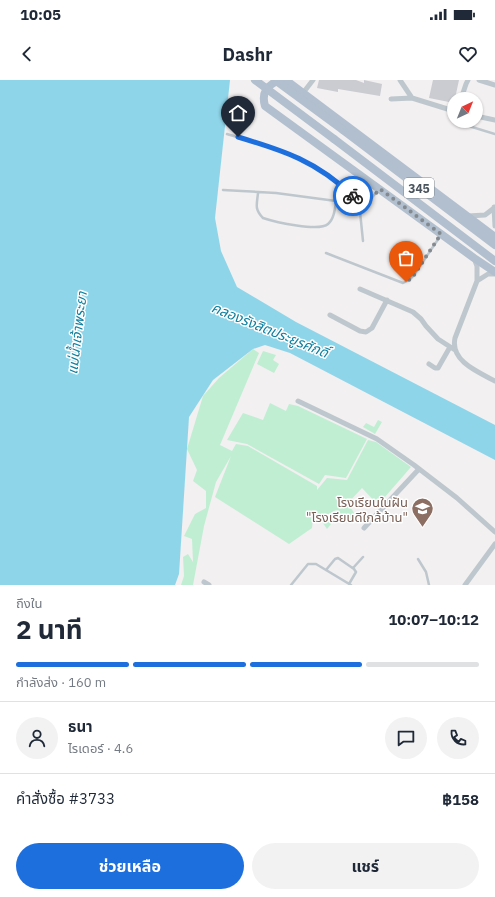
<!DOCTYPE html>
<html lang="th">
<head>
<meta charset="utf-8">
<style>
  :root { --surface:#fff; --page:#f2f2f3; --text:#1f2937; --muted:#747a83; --line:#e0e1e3; --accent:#1e6fde }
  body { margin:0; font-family:"IBM Plex Sans","Noto Sans Thai",sans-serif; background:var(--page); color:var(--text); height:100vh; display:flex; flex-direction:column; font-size:15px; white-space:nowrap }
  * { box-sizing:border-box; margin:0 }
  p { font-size:13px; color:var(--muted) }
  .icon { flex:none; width:22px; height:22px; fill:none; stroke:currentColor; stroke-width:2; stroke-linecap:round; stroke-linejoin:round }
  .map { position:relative; height:505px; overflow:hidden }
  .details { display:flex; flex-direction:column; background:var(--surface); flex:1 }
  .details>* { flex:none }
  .needle { width:26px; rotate:43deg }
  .buttons { position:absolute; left:447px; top:12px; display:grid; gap:8px }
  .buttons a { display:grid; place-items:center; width:36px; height:36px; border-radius:50%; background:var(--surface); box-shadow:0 1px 3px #0004; font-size:20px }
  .pin { position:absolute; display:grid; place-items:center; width:34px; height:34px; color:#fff; margin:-41px -17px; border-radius:50% 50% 50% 0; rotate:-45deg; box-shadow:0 0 4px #0007 }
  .pin .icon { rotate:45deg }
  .courier { position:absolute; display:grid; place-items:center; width:40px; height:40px; margin:-20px; border:3px solid #1e6fde; border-radius:50%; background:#fff; color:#222; box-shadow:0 1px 5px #0007 }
  .head em { font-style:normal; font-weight:700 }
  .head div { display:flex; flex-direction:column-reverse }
  .head { display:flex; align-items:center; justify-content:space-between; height:68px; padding:0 16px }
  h1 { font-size:26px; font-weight:700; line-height:30px }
  .bar { display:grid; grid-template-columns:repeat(4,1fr); gap:6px 4px; align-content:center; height:48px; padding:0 16px }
  .bar i { height:5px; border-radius:3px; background:var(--line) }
  .bar .active { background:var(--accent) }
  .bar p { grid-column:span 4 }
  .line { display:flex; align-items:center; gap:10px; padding:0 16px; border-top:1px solid var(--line) }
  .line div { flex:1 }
  .round { display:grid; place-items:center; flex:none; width:42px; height:42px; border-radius:21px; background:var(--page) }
  .button { display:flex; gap:8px; margin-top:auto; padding:8px 16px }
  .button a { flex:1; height:46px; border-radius:24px; background:var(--accent); color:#fff; font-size:16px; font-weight:700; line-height:46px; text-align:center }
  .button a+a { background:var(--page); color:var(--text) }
  .status { display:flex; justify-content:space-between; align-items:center; height:28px; padding:0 20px; background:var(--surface); direction:ltr }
  .status svg { height:11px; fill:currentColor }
  header { display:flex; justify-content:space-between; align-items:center; height:52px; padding:0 16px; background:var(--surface); font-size:18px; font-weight:700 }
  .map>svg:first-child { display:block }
  .green { fill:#c0eed3 }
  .water { fill:#8fd5ea }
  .building { fill:#caccd2 }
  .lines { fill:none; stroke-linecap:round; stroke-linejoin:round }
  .lane { stroke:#bec7ce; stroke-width:2.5 }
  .street { stroke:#bec7ce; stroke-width:5 }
  .primary { stroke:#b1bfce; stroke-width:8 }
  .primary-bridge { stroke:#b1bfce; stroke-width:8 }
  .done { stroke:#848a90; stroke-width:4; stroke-dasharray:0 7.2 }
  .route { stroke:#1e6fde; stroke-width:5 }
  .labels { text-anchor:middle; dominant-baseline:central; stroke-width:3; stroke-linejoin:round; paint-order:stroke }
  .shield { fill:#fff; stroke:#7f878e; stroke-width:1 }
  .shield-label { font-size:12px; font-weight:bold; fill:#48535d }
  .education-label { font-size:13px; fill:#785e54; stroke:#fff; text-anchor:end }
  .water-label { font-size:14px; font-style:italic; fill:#1080a0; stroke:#fff }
</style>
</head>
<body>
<div class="status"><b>10:05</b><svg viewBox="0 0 49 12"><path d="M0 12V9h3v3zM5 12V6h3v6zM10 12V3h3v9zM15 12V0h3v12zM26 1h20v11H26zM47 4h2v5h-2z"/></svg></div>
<header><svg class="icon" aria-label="back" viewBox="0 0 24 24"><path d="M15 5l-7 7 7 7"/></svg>Dashr<svg class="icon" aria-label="heart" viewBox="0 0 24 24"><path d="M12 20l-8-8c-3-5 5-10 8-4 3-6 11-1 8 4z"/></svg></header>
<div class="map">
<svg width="495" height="505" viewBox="0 0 495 505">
  <rect width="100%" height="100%" fill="#f2f0f0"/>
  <path class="green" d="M253,269L259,273L220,365L232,371L236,364L248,366L317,406V410L327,398L347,400L368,360L376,362L411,387L378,425L362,408L348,423L357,438L351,441L336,430L325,436L331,444L327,449L314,430L312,448L289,464L215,417L231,376L216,402L204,446L193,505H181L184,496L183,477L188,474L193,482L192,459L184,456L195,434L206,428V411L193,401L197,390L187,369L203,316L219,298Z
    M263,271L276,275L273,280L279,284L274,293L257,284Z
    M270,323L286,331L289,324L298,326L367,359L346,398L325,395L319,404L247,364L227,360L243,333L263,340Z
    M378,340L382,342L375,354L363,347L366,343L374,347Z"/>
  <path class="water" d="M0,0H230L215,138L221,171L237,207L296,242L495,345V380L290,273L265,265L253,269L213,300L189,337L179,494L175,505H0Z"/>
  <path class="building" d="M319,0H356L364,3V0L382,4L380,16L338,9V12L317,8Z
    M433,0H459L454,23L429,18Z"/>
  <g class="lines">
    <path class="lane" d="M459,43L495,54
      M227,54C263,65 298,74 329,95C340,103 350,113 359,122L363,161
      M223,110L276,113L336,121L359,122L370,119L378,111
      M258,113C257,124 254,129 263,138C275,142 319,152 328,144C334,139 335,129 336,121
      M326,173L403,203L409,200L414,195L441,155
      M418,479L426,492L429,505
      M353,488L363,477
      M326,490L335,479L338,478L354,489L356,492L349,504
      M291,505L308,484H316L351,505"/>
    <path class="street" d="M400,0L412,18L454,31
      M479,0L495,5
      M303,13L313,0
      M391,19L412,18
      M461,19L466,4L468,0
      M476,36L495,40
      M494,127L495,146
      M468,136L485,135L494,128
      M474,178L477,186V201L455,258C450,281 478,292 495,301
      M477,201L488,194H495
      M360,209L413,232L421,239L426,246L438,259L455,270
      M330,235L360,251L366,252L372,248L387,220
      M429,284L435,288H438L450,267
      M298,321L377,359L414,385L457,418L495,452
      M364,448L419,389
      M204,502L209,505
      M465,505L495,464"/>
    <path class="primary" d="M279,0C267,6 261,12 265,26L474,178L495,192
      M282,0L287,1L495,157
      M343,50L495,165
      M334,59L495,181"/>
    <path class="primary-bridge" d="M255,0L334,59
      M275,0L343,50"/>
  </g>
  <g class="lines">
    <path class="done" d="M353,116L359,122C370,121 373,116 380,109L441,154L414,195L409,200L406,202"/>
    <path class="route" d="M238,57C285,71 316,81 353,116"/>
  </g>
  <defs>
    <symbol id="school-pin" viewBox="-11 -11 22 30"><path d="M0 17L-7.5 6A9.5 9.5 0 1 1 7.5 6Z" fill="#8d6e63" stroke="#fff"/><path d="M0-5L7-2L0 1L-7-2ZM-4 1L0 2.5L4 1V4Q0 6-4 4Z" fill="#fff"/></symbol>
  </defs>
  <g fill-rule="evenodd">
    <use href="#school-pin" x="410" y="416" width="25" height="34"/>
  </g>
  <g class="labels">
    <rect class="shield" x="404" y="98" width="30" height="20" rx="3"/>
    <g class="shield-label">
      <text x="419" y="108">345</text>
    </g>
    <g class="education-label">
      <text x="408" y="422">โรงเรียนในฝัน<tspan x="408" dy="15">"โรงเรียนดีใกล้บ้าน"</tspan></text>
    </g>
    <g class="water-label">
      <text transform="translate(270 250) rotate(22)">คลองรังสิตประยูรศักดิ์</text>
      <text transform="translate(77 253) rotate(-83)">แม่น้ำเจ้าพระยา</text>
    </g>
  </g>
</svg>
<div class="buttons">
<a><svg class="needle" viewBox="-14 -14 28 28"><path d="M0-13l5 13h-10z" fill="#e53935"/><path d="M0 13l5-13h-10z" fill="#747a83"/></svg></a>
</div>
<div class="pin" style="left:406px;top:202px;background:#ea580c"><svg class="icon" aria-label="bag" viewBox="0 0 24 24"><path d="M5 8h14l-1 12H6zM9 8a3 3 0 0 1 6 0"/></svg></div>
<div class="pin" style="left:238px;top:57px;background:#1f2937"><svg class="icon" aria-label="home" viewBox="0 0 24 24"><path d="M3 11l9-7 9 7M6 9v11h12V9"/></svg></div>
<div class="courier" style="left:353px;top:116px"><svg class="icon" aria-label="bike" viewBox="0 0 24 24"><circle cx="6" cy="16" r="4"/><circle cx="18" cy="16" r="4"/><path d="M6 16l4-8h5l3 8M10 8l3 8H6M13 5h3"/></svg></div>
</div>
<section class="details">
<div class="head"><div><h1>2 นาที</h1><p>ถึงใน</p></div><em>10:07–10:12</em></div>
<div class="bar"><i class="active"></i><i class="active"></i><i class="active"></i><i></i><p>กำลังส่ง · 160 m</p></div>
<div class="line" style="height:72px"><a class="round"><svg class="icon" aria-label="person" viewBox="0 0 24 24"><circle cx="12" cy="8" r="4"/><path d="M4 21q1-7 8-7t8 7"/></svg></a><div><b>ธนา</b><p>ไรเดอร์ · 4.6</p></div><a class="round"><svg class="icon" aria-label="chat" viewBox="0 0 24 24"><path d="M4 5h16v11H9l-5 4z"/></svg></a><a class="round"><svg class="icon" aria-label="phone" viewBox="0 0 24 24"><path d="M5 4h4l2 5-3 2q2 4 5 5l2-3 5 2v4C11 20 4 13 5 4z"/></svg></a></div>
<div class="line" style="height:52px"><div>คำสั่งซื้อ #3733</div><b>฿158</b></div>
<div class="button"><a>ช่วยเหลือ</a><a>แชร์</a></div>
</section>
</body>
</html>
